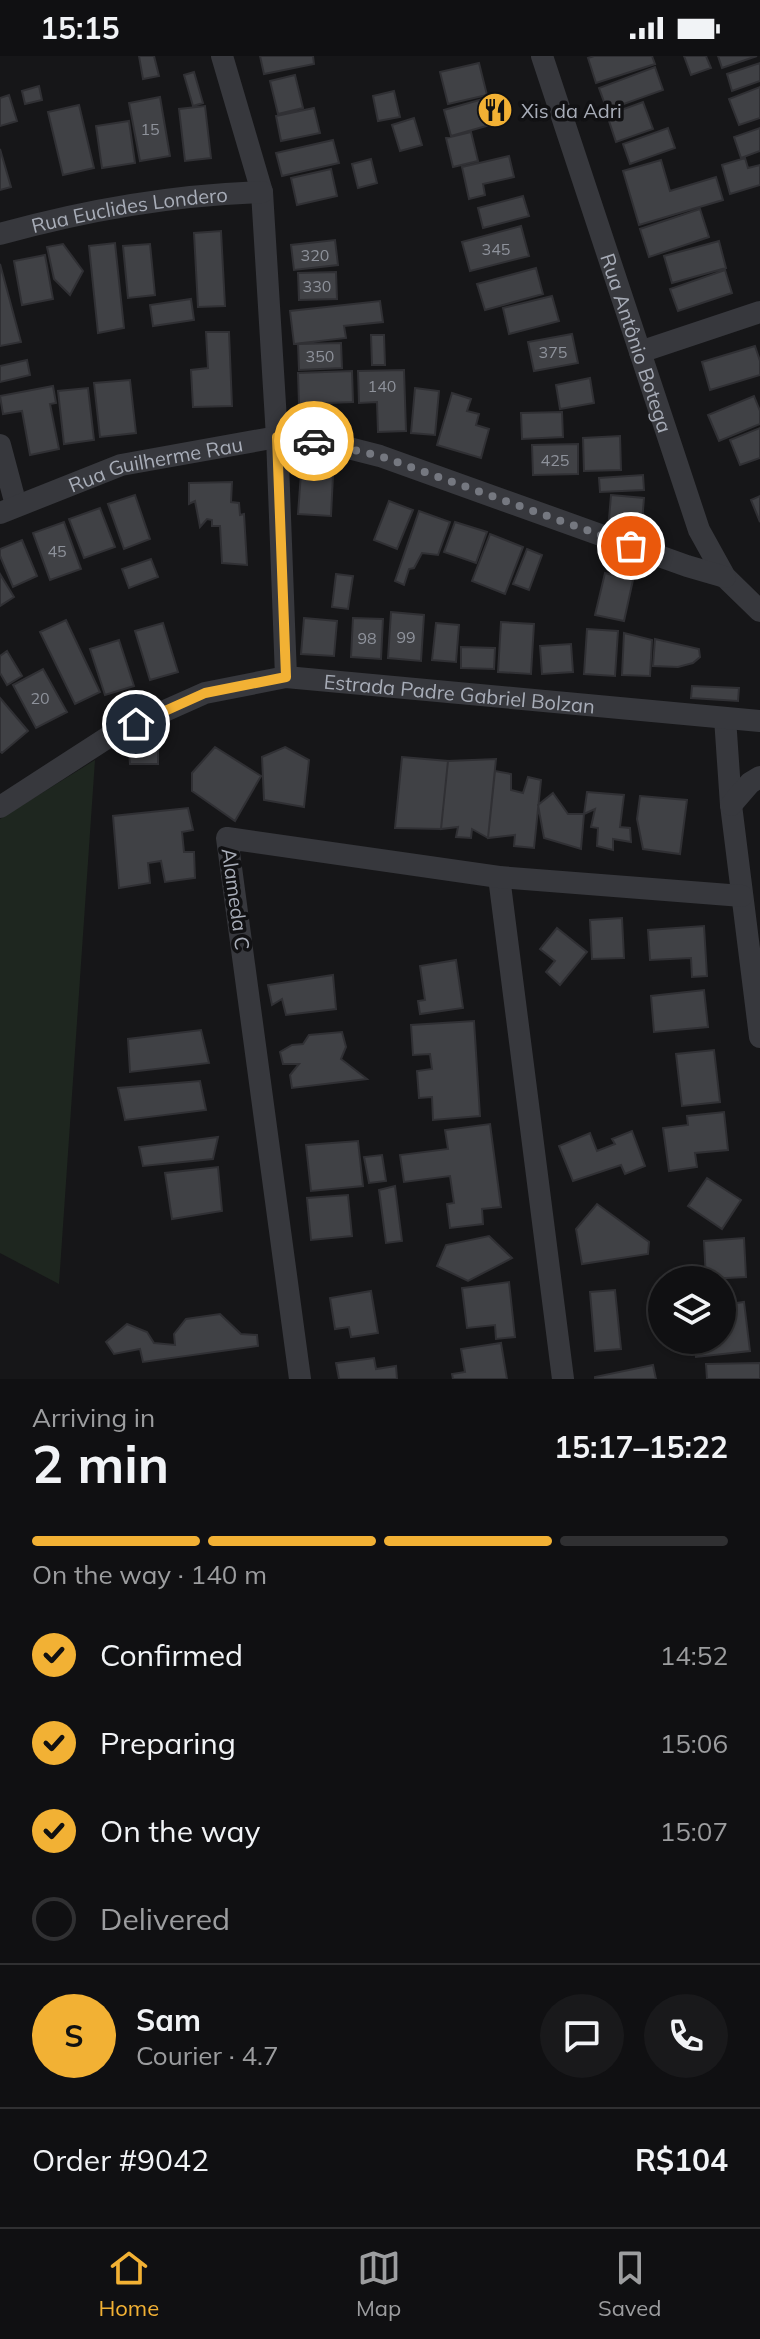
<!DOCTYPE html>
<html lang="en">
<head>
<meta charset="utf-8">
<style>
  :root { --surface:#101012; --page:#19191b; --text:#f1f3f6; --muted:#9c9d9f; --line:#303032; --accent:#f2b134 }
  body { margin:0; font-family:Mulish,sans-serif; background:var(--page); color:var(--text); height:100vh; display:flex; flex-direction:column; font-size:30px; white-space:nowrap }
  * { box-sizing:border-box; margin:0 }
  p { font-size:26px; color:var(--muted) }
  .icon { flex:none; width:44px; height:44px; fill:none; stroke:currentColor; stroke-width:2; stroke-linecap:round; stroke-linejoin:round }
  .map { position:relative; height:1323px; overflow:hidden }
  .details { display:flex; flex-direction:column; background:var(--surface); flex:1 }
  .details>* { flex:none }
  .buttons { position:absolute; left:648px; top:1210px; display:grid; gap:16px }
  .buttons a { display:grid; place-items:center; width:88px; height:88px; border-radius:50%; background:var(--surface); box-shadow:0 2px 6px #0004,0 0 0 2px var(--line); font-size:40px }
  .pin { position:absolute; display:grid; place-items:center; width:68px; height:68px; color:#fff; margin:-34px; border:4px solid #fff; border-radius:50%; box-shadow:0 2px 8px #0007 }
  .courier { position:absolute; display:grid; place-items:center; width:80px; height:80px; margin:-40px; border:6px solid #f2b134; border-radius:50%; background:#fff; color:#222; box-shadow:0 2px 10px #0007 }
  .head em { font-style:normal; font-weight:700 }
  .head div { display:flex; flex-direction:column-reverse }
  .head { display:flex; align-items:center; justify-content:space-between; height:136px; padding:0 32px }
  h1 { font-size:52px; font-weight:700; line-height:60px }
  .bar { display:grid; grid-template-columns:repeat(4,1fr); gap:12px 8px; align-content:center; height:96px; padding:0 32px }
  .bar i { height:10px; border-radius:6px; background:var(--line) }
  .bar .active { background:var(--accent) }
  .bar p { grid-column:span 4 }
  .line { display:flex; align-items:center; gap:20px; padding:0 32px; border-top:2px solid var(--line) }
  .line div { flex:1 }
  .round { display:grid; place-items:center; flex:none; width:84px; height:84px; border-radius:42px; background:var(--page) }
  ol { padding:0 32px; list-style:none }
  li { display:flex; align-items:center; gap:24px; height:88px }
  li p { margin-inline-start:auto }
  li .icon { padding:8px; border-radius:50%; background:var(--accent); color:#111; stroke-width:4 }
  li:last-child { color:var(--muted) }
  li i { width:44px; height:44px; border:4px solid var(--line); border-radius:50% }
  .status { display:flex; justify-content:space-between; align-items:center; height:56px; padding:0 40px; background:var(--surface); direction:ltr }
  .status svg { height:22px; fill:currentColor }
  .tabs { display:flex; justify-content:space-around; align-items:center; height:112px; border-top:2px solid var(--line); background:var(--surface); font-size:22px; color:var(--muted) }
  .tabs a { display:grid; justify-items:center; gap:4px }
  .tabs .active { color:var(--accent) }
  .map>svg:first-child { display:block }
  .green { fill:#1e261f }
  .building { fill:#404145; stroke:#303034; stroke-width:2 }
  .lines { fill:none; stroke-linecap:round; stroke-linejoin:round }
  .minor { stroke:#37383d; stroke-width:22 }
  .done { stroke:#757880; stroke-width:8; stroke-dasharray:0 14.4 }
  .route { stroke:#f2b134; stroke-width:10 }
  .labels { text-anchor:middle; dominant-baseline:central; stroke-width:7; stroke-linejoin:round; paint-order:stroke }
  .number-label { font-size:16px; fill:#8e929b }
  .poi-label { font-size:20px; fill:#a8adb8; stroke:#111113; text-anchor:start }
  .street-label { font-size:20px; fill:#a8adb8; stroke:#111113 }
</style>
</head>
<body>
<div class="status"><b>15:15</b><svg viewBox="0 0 49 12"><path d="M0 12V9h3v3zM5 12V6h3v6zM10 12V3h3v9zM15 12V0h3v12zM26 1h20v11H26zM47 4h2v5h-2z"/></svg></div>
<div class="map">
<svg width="760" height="1323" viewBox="0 0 760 1323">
  <rect width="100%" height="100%" fill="#161618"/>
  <path class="green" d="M95,704L59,1228L0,1197V763Z"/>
  <path class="building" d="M139,0H154L159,20L143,23Z
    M260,0H313L314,8L264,18Z
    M594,0H652L655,8L596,27L588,2Z
    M684,0H706L711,12L691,19Z
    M718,0H757L722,12Z
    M479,7L487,39L448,48L440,16Z
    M760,7V25L732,35L727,18Z
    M655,11L663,34L607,54L599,32Z
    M194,16L203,47L193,50L184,19Z
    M295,19L303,52L278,58L270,25Z
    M39,30L42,44L25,48L22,35Z
    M760,31V62L739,69L729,43Z
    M394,35L400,61L378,65L373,40Z
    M9,39L17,65L0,70V42Z
    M497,39L504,65L451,80L444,54Z
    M160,41L170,100L140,105L129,47Z
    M643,46L653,73L616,86L607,59Z
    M79,49L94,112L63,119L48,56Z
    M205,50L211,102L185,105L179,53Z
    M314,52L320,77L281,85L276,60Z
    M414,62L422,89L400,95L392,69Z
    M129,65L135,107L102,112L96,70Z
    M668,72L675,92L630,108L623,88Z
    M760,72V95L741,102L734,81Z
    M471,76L478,105L453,111L446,82Z
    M333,84L339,107L282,120L276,97Z
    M0,93L11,131L0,134Z
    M509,100L514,121L483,128L485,139L469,143L462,111Z
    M745,102L748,112L760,109V129L730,138L722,109Z
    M371,103L377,127L358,132L352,108Z
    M661,104L670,135L716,121L723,144L639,169L623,115Z
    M331,113L337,140L297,149L291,122Z
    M523,140L529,160L483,172L478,152Z
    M700,153L709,181L649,201L640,173Z
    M521,170L529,200L470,215L462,186Z
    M221,175L225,250L198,251L194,177Z
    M335,184L338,209L294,214L291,189Z
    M719,185L726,212L672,227L664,200Z
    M115,187L124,272L98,277L89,190Z
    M63,188L83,215L70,239L54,223L47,191Z
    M150,188L155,239L128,242L123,190Z
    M45,199L53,243L22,249L14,205Z
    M0,208L21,286L0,290Z
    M536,212L543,238L485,254L477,228Z
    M725,214L732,237L678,255L670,233Z
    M336,216L337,243L299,244L298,217Z
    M552,240L559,265L509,278L503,252Z
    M191,243L194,264L153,270L150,249Z
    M380,245L383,266L344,270L346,282L294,288L290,255Z
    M206,276H229L232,350L193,351L191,314L208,312Z
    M572,278L578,307L534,315L528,286Z
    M371,279H384L385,309H372Z
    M341,287L342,312L299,314L298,288Z
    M755,290L760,305V319L710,334L702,306Z
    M27,304L30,319L0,326V310Z
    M404,314L406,375L378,376L377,346L359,347L358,315Z
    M352,315L353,346L299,348L298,317Z
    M590,322L594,347L560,353L556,329Z
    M130,324L136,377L100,381L94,327Z
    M53,330L56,347L50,348L59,393L30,399L22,355L3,358L0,340Z
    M88,332L94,384L64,388L58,335Z
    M415,332L439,335L435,379L411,377Z
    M452,337L471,343L467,355L479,358L476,369L489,373L481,402L437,389Z
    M754,340L760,355V368L719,385L708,359Z
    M562,356L563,381L522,383L521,357Z
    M760,372V402L740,409L730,384Z
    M620,380L621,414L584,415L583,382Z
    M578,388V418L533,419L532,389Z
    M301,417L333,419L331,460L298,458Z
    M643,419L644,434L600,436L599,422Z
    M232,426L231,446L239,447L240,459L244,458L247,509L222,507L220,470H212V464L207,463L200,471L195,445L189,448V427Z
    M135,439L150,483L124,493L108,448Z
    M611,439L644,442L642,466L609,463Z
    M760,440V466L751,444Z
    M389,445L413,454L397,493L374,484Z
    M100,452L115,491L84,502L69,463Z
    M419,455L450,466L438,499L422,497L414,512L409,513L404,529L395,525Z
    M64,466L81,513L50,524L33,477Z
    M455,466L487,476L476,507L444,496Z
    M490,478L523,491L505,538L472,525Z
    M22,484L37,520L13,531L0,500V493Z
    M527,493L542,499L529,534L513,528Z
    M151,503L158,521L129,532L122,513Z
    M605,517L633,524L624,565L595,559Z
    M0,518L14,541L0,550Z
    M336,518L353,520L348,553L332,551Z
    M391,556L424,559L421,605L388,602Z
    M304,562L337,565L334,600L301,598Z
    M353,562L383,563L381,603L351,601Z
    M66,564L100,636L75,648L40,576Z
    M501,566L534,568L531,618L498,616Z
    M163,567L178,616L150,624L135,575Z
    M436,567L459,569L456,606L432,604Z
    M587,573L618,575L615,620L584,618Z
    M624,577L652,584L650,620L622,619Z
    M655,583L699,593L700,601L693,607L678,611L653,610Z
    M119,584L134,630L105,639L90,593Z
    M571,588L573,616L542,618L540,590Z
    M461,591L495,592L494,613L461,612Z
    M7,595L22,620L7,629L0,617V600Z
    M43,613L67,656L36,672L13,629Z
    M692,630L739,632L738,645L691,642Z
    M0,642L28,675L2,697L0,695Z
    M158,684V708H130L129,696Z
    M215,691L261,720L235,765L192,735V717Z
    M285,691L309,704L304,751L264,744L262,701Z
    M402,701L448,705L441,773L395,772Z
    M496,703L488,782L472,773L471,782L456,781L458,771L441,773L448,705Z
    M495,715L511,718V734L523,737L528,721L541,724L534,792L514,790L515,779L488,782Z
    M587,736L624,739L620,771L630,772L631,786L613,783V794L597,790L598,772L591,771L595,753L584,758Z
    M553,737L568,758H584L581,793L544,782L538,749Z
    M640,740L687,744L680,798L643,793L637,763Z
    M188,752L193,774L182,776L184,796H194L195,822L165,826L161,805L148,807L150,827L119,832L113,760Z
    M622,862L624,902L592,903L590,864Z
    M704,870L707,920L692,921L691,902L650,904L648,874Z
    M557,872L587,896L560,929L546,916L555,905L540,893Z
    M456,904L463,952L420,958L418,945L425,944L420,910Z
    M333,919L336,953L286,959L282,943L272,949L268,929Z
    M704,934L708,971L654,976L651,940Z
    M474,965L480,1060L433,1064L432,1041L419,1042L417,1015L432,1013L430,998L413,999L411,969Z
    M201,974L209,1007L130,1016L128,983Z
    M342,976L346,991L341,1003L367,1023L292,1032L290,1019L299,1008H283L280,996L292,989L303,988L309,979Z
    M714,994L720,1046L682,1050L676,998Z
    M200,1025L206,1054L125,1064L118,1032Z
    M724,1056L728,1094L695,1097L697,1111L669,1115L663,1072L688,1069L687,1060Z
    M490,1068L501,1151L482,1153L483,1168L450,1172L447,1148L454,1147L450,1120L404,1126L400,1099L448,1093L445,1074Z
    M632,1075L645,1110L625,1118L621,1109L573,1125L559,1090L590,1077L597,1095L615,1088L612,1083Z
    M218,1081L213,1103L143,1110L139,1091Z
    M358,1085L363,1130L311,1135L306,1089Z
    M382,1099L386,1125L369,1127L364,1101Z
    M218,1111L222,1155L172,1163L165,1117Z
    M707,1122L741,1144L722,1173L688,1150Z
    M395,1130L402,1185L386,1187L379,1134Z
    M348,1139L352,1180L311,1184L307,1142Z
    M597,1148L649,1186L648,1198L582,1208L576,1173Z
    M489,1180L512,1202L468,1225L437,1210L446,1189Z
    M744,1182L746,1221L706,1223L704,1185Z
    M509,1226L515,1281L496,1283L495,1269L467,1272L462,1232Z
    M615,1234L621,1293L595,1295L590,1236Z
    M371,1235L378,1277L351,1281L349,1271L335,1273L330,1242Z
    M744,1246L750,1295L696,1301L694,1284H722V1249Z
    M220,1258L241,1278L257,1279L258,1290L143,1306L140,1293L114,1298L106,1286L127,1268L147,1276L154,1287L175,1289L174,1278L186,1263Z
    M501,1287L507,1323H453L452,1318L465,1316L461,1293Z
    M374,1302L376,1313L396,1310L397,1323H339L336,1307Z
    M760,1307V1323H707L706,1308Z
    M653,1309L656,1323H595V1321Z"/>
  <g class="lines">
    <g class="minor">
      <path d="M222,0L262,136L277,381L286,621"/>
      <path id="s1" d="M542,0L699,474L725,521L760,555"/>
      <path id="s2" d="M0,178C86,154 172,139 262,136"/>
      <path d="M640,296L760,256"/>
      <path d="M0,389L16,449"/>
      <path id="s3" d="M0,457L121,409L277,381L325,386L380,400L687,510L725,521"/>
      <path d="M725,662L731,749L760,981"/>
      <path d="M731,749L750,727L760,721"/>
      <path id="s4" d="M0,751L113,678L205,637L286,621L760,665"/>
      <path d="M499,821L563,1323"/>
      <path d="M300,1323L227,782L499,821L742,840"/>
    </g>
  </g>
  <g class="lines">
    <path class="done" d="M314,385L380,400L631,490"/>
    <path class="route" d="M136,668L205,637L286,621L277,381L314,385"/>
  </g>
  <defs>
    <symbol id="restaurant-disc" viewBox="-11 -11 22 22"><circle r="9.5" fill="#f2b134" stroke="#111113"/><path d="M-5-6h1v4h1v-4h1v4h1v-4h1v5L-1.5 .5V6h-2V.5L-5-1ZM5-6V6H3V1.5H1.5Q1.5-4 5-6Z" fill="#111"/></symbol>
  </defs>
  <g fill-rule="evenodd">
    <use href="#restaurant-disc" x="475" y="34" width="40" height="40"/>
  </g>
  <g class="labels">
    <g class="number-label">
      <text x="150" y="73">15</text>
      <text x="496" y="193">345</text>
      <text x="315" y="199">320</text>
      <text x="317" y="230">330</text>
      <text x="553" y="296">375</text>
      <text x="320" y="300">350</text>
      <text x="382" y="330">140</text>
      <text x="555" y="404">425</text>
      <text x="57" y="495">45</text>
      <text x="406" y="581">99</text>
      <text x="367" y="582">98</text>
      <text x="40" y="642">20</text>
    </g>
    <g class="poi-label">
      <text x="521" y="54">Xis da Adri</text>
    </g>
    <g class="street-label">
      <text stroke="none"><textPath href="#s2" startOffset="132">Rua Euclides Londero</textPath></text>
      <text stroke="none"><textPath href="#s1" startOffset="302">Rua Antônio Botega</textPath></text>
      <text stroke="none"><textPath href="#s3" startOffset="164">Rua Guilherme Rau</textPath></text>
      <text stroke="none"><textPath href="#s4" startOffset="492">Estrada Padre Gabriel Bolzan</textPath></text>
      <text transform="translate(236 843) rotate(82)">Alameda C</text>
    </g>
  </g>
</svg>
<div class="buttons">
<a><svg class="icon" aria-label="layers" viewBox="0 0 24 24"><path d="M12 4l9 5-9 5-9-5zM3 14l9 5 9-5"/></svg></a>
</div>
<div class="pin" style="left:631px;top:490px;background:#ea580c"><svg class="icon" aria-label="bag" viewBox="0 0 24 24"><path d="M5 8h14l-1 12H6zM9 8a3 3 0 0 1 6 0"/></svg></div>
<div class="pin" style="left:136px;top:668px;background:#1f2937"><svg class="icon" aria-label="home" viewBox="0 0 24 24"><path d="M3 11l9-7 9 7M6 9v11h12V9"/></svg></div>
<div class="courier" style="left:314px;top:385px"><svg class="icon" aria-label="car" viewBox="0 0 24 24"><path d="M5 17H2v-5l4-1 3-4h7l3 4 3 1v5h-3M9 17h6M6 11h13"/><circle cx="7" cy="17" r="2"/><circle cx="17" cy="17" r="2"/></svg></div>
</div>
<section class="details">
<div class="head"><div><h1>2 min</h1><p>Arriving in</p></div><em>15:17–15:22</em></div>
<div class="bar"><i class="active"></i><i class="active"></i><i class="active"></i><i></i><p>On the way · 140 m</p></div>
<ol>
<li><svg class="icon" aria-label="check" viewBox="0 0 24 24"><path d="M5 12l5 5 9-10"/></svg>Confirmed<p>14:52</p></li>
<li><svg class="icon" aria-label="check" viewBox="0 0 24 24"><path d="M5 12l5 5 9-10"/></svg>Preparing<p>15:06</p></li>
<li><svg class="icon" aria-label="check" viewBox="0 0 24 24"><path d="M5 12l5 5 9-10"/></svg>On the way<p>15:07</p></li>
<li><i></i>Delivered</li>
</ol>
<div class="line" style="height:144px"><b class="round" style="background:var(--accent);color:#111">S</b><div><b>Sam</b><p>Courier · 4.7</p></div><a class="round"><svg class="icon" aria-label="chat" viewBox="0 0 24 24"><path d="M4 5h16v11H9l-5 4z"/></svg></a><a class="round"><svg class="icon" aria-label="phone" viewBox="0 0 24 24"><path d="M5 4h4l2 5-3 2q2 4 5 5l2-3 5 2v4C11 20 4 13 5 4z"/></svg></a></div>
<div class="line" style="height:104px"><div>Order #9042</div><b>R$104</b></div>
</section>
<nav class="tabs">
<a class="active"><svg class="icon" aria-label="home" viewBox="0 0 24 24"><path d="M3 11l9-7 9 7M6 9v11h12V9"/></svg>Home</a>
<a><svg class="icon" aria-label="map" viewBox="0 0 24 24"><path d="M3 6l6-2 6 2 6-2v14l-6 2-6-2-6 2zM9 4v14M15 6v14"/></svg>Map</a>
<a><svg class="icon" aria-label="saved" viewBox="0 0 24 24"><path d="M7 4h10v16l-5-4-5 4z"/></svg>Saved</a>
</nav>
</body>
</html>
